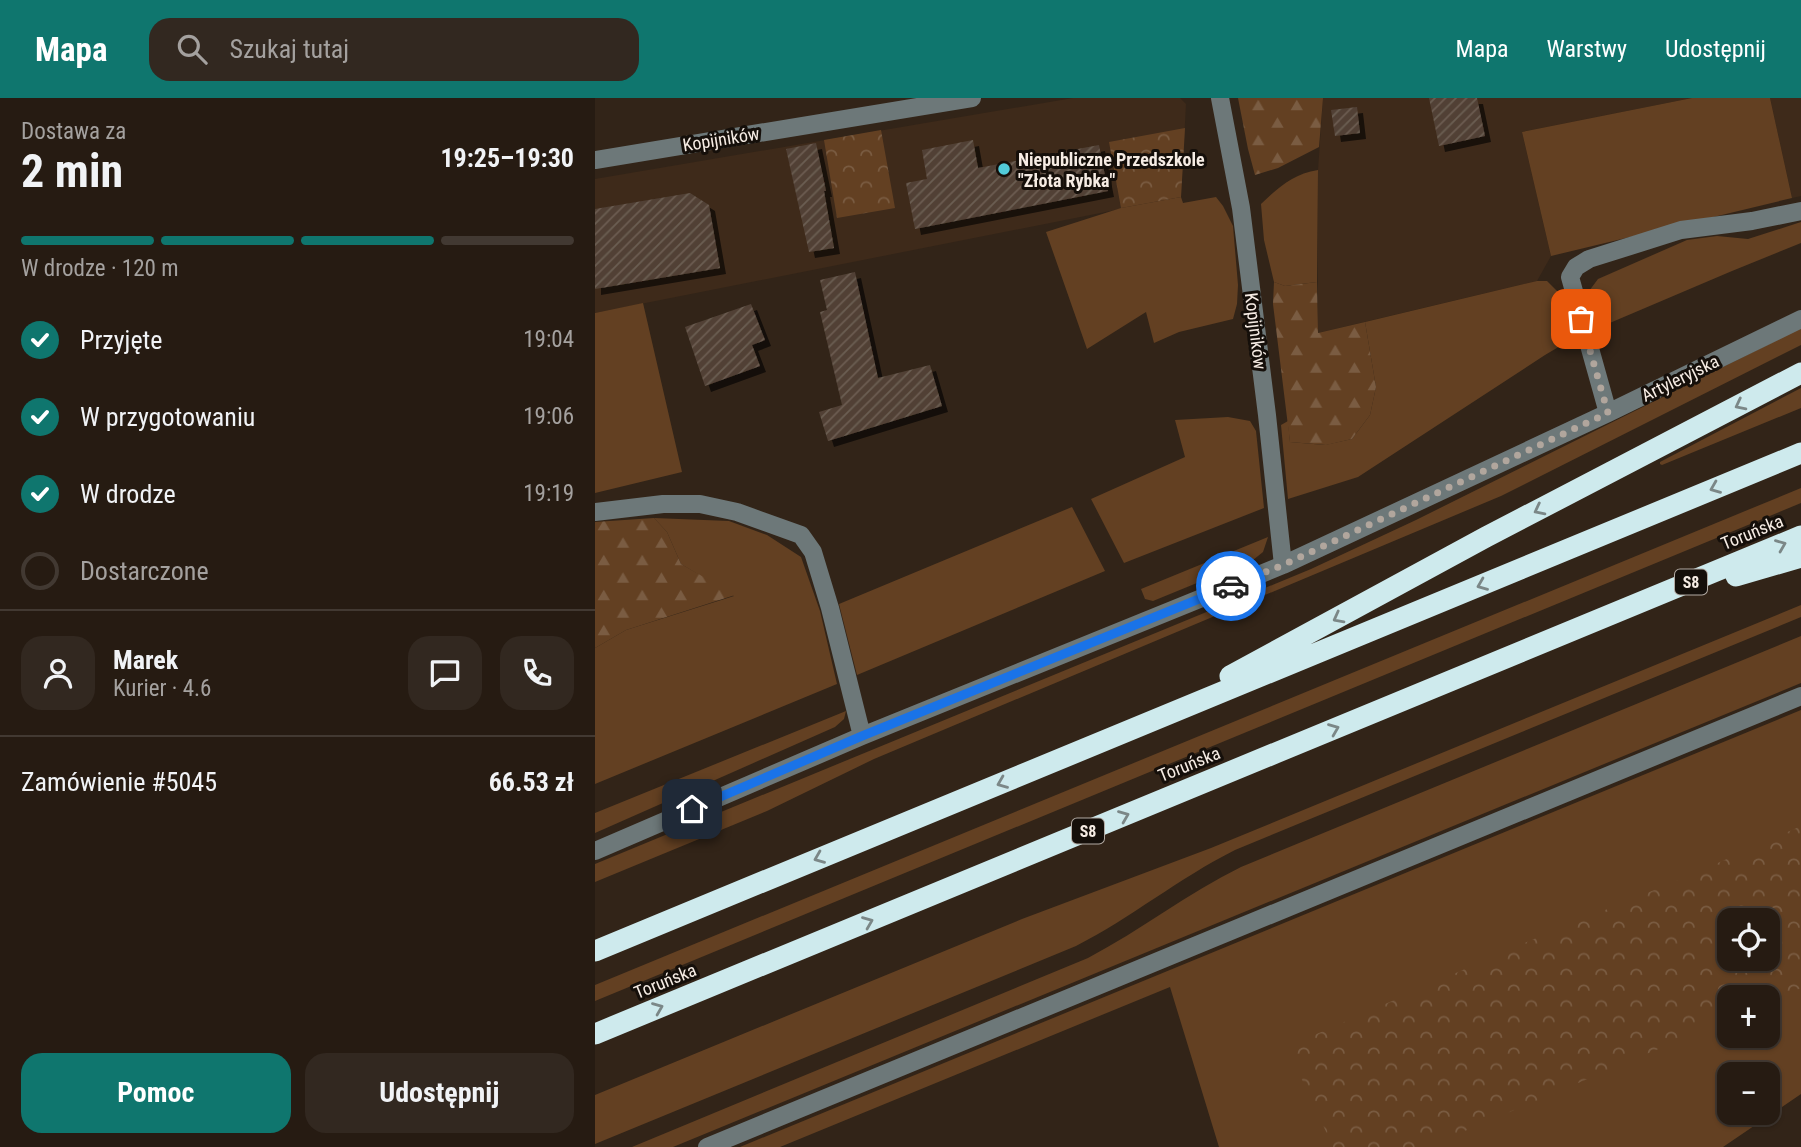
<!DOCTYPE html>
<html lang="pl">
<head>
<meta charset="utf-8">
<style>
  :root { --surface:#261b12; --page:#322820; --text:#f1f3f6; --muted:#a4a19f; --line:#423932; --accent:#0f766e }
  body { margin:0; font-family:"Roboto Condensed",sans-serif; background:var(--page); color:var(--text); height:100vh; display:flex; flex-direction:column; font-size:26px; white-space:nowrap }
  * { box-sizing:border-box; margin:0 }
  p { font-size:23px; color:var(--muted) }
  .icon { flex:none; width:38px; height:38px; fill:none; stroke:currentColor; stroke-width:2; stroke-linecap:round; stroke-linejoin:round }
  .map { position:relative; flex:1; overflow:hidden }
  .panel { display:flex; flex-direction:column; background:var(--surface); width:595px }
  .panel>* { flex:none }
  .controls { position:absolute; left:1122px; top:810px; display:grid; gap:14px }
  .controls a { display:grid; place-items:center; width:63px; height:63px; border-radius:14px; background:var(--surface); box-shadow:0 2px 5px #0004,0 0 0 2px var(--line); font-size:35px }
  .pin { position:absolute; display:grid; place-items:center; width:60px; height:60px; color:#fff; margin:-30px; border-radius:14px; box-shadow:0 4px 10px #0006 }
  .courier { position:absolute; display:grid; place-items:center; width:70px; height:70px; margin:-35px; border:5px solid #1a73e8; border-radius:50%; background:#fff; color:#222; box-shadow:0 2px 9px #0007 }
  .headline em { font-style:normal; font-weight:700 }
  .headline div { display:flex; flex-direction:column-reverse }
  .headline { display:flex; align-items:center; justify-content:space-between; height:119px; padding:0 21px }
  h1 { font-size:46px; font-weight:700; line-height:52px }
  .bar { display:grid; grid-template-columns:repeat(4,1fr); gap:10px 7px; align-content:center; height:84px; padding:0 21px }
  .bar i { height:9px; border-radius:5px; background:var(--line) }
  .bar .on { background:var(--accent) }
  .bar p { grid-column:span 4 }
  .line { display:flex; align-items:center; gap:18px; padding:0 21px; border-top:2px solid var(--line) }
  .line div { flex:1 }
  .round { display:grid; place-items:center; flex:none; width:74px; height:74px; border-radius:21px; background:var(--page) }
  ol { padding:0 21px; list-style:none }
  li { display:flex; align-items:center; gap:21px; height:77px }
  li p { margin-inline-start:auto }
  li .icon { padding:7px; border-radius:50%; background:var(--accent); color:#fff; stroke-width:4 }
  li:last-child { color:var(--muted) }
  li i { width:38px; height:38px; border:4px solid var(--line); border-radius:50% }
  .primary-button { display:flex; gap:14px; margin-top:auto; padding:14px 21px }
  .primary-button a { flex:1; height:80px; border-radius:21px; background:var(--accent); color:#fff; font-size:28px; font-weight:700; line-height:80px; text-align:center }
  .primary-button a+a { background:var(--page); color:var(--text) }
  header { display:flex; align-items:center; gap:42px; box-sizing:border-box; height:98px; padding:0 35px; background:var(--accent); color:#fff }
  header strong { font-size:33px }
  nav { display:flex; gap:38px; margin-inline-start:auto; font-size:24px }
  .search { width:490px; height:63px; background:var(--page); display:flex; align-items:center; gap:18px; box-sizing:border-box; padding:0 24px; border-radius:21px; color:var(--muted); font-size:26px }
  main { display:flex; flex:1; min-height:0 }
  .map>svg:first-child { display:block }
  .built { fill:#3e2a1a }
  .green { fill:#634022; fill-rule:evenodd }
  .forest { fill:url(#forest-firs) }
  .park { fill:url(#park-crowns); fill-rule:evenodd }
  .building { fill:url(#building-hatch); filter:url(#shadow) }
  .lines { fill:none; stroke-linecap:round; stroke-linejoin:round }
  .minor { stroke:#6d7879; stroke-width:18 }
  .highway { stroke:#ceeaed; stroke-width:21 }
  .oneway { stroke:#7b8787 }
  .done { stroke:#b1a69d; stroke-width:7; stroke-dasharray:0 12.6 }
  .route { stroke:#1a73e8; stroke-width:9 }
  .poi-dot { fill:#52cbd9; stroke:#150f0a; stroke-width:2.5 }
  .labels { text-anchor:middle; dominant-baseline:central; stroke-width:6; stroke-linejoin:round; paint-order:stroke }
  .shield { fill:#150f0a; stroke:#b2aaa3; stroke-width:2 }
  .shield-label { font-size:16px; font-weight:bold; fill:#f6ece4 }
  .street-label { font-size:18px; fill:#f6ece4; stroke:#150f0a }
  .poi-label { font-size:18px; font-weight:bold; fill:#f6ece4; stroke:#150f0a; text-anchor:start }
</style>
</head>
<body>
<header>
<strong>Mapa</strong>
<div class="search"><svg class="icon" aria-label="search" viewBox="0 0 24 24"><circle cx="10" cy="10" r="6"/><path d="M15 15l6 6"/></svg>Szukaj tutaj</div>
<nav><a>Mapa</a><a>Warstwy</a><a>Udostępnij</a></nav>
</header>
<main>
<section class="panel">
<div class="headline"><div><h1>2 min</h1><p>Dostawa za</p></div><em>19:25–19:30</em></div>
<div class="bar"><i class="on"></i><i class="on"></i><i class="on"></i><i></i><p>W drodze · 120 m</p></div>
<ol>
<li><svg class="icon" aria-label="check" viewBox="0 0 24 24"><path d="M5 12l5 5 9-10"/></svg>Przyjęte<p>19:04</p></li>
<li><svg class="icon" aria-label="check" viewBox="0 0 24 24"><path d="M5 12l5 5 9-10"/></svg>W przygotowaniu<p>19:06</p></li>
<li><svg class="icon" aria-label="check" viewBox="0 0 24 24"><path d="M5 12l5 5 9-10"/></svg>W drodze<p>19:19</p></li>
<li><i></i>Dostarczone</li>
</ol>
<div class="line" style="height:126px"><a class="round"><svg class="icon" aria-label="person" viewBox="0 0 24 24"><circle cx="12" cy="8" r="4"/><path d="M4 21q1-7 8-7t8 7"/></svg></a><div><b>Marek</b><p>Kurier · 4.6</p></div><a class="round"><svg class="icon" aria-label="chat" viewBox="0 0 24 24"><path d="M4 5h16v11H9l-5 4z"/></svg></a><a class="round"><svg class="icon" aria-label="phone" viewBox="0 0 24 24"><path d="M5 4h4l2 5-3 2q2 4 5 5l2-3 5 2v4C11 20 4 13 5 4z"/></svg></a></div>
<div class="line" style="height:91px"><div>Zamówienie #5045</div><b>66.53 zł</b></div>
<div class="primary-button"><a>Pomoc</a><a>Udostępnij</a></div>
</section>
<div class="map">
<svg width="1206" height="1049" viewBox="0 0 1206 1049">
  <defs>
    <pattern id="forest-firs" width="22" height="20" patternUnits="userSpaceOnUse" patternTransform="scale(1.75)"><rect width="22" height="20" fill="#634022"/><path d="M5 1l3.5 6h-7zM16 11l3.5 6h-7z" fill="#7a5c42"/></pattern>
    <pattern id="park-crowns" width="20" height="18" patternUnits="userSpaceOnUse" patternTransform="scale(1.75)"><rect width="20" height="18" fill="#634022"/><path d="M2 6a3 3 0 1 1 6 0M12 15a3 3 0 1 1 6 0" fill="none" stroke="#7a5c42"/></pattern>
    <pattern id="building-hatch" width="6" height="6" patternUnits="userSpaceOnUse" patternTransform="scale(1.75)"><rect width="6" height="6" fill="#514135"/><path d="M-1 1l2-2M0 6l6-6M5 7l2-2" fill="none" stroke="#6b5d52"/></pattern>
    <filter id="shadow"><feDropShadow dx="6" dy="6" stdDeviation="0" flood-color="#0009"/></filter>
  </defs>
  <rect width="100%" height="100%" fill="#322418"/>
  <path class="built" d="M478,0H585L591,6L586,99L0,215V81Z
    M728,0H1097L927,34L956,158L942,183L723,235V72Z
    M1175,0H1206V98L1197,100Z"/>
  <path class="green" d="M1097,0H1175L1197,100L956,158L927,34Z
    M723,72L722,184L690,188L679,184L669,142L666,106C684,89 698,76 723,72Z
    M586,99L588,105L621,99L628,108L638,128L643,187L642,206L638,221L584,234L559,245L551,214L492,251L451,134L526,110Z
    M1206,124V145L1137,173L1003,230L994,193L1003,181L1092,142L1122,138L1153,141Z
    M942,183H952L970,201L977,241L950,257L763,379L693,401L686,327L693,323L695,344L730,347L757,341L775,317L781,289L770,224Z
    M48,205L87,374L0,395V215Z
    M1206,230V247L906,398L279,661L172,713L0,784V766L716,471L821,422Z
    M1206,290V310L1067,367L1065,366V364Z
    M633,319L655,323L661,333L669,410L529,465L496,401L590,359L580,322Z
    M1206,390V405L0,903V887Z
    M477,409L510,473L262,577L244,506Z
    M59,420L134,423L172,437L206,459L225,513L242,586L0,686V550L31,532L139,498L86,466L72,434Z
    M673,439L668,454L658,462L558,503L550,501L546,491Z
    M1206,507V519L640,752C584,780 536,820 481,848L0,1046V997L427,821L616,750Z
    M1206,538V585L78,1049H37L493,860C546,832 593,795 646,769Z
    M1206,612V996L1128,1049H624L575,889L185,1049H145ZM1134,822H1172V861H1134ZM1134,900H1172V938H1134ZM1134,976H1172V1015H1134Z
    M251,613L249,621L240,629L0,735V715Z"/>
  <path class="forest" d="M643,0H728L724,49L683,70L660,77L653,51Z
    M679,184L690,188L722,184L723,235L770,224L781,289L775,317L757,341L731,347L695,344L678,206Z
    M59,420L72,434L86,466L140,497L31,532L0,550V424Z"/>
  <path class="park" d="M590,30L586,99L526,110L514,44Z
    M286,32L300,110L242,120L229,42Z
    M1206,728V890L1173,904L1172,900H1134V921L832,1049H738L692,949L934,843L1096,777ZM1172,822V861H1134V822Z"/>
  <path class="building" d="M834,0H882L890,38L844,48Z
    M762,9L765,35L740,38L736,12Z
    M378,42L383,70L504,47L513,93L320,131L311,85L332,81L327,52Z
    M221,45L231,93H229L239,150L214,154L191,51Z
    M95,95L114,107L125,170L0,191V111Z
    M260,174L283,280L335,267L347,308L233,343L224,314L247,307L225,214L232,212L225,182Z
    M156,206L170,242L157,247L165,268L110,288L90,229Z"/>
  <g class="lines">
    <path class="minor" d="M625,0L646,110L672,317L688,467
      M0,62L377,0
      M1013,315L975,179L981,169L994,161L1086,132L1157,123L1206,113
      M0,414L68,406H105L142,414L206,437L218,454L235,510L267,638
      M0,753L267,638L688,467L1013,315L1206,221
      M112,1049L1206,598"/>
    <path class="highway" d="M1141,478L1206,459
      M635,578L891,439L1206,275
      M0,853L1206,355
      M0,936L1206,438"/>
  </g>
  <defs><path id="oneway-chevron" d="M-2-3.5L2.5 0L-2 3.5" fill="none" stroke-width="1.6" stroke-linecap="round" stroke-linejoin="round" transform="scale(1.75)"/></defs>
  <g class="oneway">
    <use href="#oneway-chevron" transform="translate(1145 307) rotate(153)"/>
    <use href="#oneway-chevron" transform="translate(1120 390) rotate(158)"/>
    <use href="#oneway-chevron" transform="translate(944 412) rotate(153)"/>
    <use href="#oneway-chevron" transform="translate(1186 447) rotate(-22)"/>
    <use href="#oneway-chevron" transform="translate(887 487) rotate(158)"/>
    <use href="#oneway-chevron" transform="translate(743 520) rotate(152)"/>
    <use href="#oneway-chevron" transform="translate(739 631) rotate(-22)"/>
    <use href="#oneway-chevron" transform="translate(407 685) rotate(158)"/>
    <use href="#oneway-chevron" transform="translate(529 718) rotate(-22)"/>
    <use href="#oneway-chevron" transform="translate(224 760) rotate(158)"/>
    <use href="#oneway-chevron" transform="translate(273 824) rotate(-22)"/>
    <use href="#oneway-chevron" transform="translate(63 910) rotate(-22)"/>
  </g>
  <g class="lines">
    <path class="done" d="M636,488L688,467L1013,315L986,221"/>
    <path class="route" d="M97,711L267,638L636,488"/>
  </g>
  <circle class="poi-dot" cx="409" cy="71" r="7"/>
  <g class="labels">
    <g class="shield">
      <rect x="1080" y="471.5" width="32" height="25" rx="5"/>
      <rect x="477" y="720.5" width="32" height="25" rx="5"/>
    </g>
    <g class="shield-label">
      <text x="1096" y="484">S8</text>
      <text x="493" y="733">S8</text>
    </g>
    <g class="street-label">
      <text transform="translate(126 41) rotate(-9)">Kopijników</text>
      <text transform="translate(661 233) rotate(83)">Kopijników</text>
      <text transform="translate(1085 280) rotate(-26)">Artyleryjska</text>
      <text transform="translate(1157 434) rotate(-22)">Toruńska</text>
      <text transform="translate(594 666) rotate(-22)">Toruńska</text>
      <text transform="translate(70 883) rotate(-22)">Toruńska</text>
    </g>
    <g class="poi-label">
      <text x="423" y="61">Niepubliczne Przedszkole<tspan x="423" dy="21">"Złota Rybka"</tspan></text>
    </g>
  </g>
</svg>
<div class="controls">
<a><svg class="icon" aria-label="locate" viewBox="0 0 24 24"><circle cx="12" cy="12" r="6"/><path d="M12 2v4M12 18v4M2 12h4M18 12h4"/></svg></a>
<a>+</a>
<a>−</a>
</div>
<div class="pin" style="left:986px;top:221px;background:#ea580c"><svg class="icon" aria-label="bag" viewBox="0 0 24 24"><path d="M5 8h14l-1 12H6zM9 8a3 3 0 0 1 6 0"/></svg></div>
<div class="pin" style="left:97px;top:711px;background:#1f2937"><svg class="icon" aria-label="home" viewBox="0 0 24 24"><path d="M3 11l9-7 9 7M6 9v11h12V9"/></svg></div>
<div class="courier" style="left:636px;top:488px"><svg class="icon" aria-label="car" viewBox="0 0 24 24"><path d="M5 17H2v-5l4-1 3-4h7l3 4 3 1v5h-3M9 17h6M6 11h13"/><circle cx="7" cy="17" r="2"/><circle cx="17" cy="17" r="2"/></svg></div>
</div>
</main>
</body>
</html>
